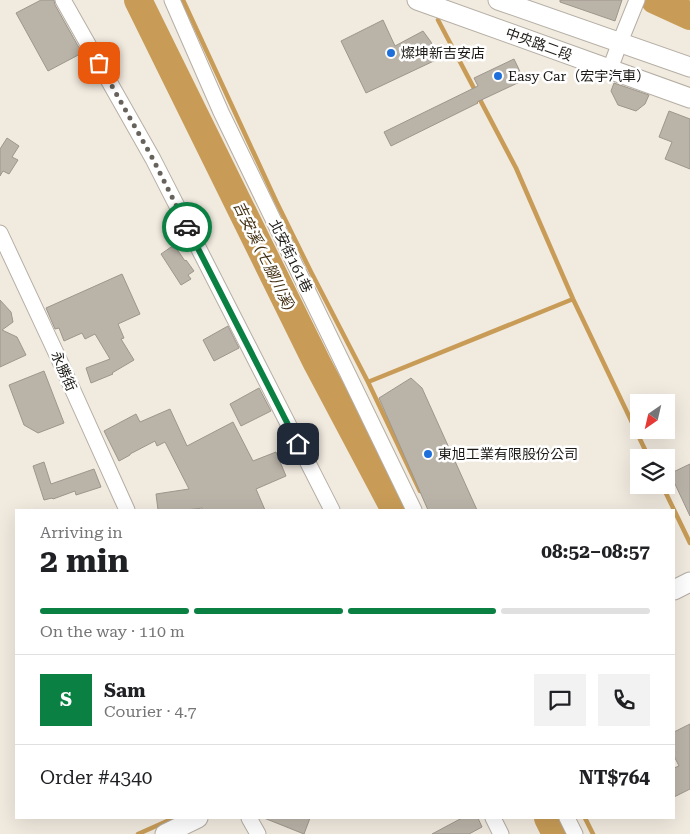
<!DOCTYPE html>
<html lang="en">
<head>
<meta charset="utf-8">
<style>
  :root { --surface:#fff; --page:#f2f2f2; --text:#202124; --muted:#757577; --line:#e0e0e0; --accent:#0b8043 }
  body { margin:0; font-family:"Roboto Serif","Noto Sans TC",serif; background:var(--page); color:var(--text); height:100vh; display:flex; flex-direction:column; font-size:19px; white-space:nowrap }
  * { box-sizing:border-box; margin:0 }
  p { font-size:16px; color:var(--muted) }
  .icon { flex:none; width:28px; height:28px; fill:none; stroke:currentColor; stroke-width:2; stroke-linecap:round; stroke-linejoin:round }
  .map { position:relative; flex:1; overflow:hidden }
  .details { position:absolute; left:15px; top:509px; width:660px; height:310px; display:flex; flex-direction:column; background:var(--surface); border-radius:0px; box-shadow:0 5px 20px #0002 }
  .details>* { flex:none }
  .needle { width:32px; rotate:214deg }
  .buttons { position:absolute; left:630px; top:394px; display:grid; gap:10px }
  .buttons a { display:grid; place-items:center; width:45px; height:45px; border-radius:0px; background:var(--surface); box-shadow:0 5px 20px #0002; font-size:25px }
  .pin { position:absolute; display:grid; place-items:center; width:42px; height:42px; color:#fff; margin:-21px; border-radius:10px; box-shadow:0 2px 8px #0006 }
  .courier { position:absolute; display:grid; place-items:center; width:50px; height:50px; margin:-25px; border:4px solid #0b8043; border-radius:50%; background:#fff; color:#222; box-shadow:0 1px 6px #0007 }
  .summary em { font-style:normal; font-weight:700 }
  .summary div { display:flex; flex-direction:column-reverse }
  .summary { display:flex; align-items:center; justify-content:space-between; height:85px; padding:0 25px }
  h1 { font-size:32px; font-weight:700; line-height:38px }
  .bar { display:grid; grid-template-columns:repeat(4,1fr); gap:8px 5px; align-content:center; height:60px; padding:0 25px }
  .bar i { height:6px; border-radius:4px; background:var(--line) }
  .bar .active { background:var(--accent) }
  .bar p { grid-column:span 4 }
  .line { display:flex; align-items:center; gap:12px; padding:0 25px; border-top:1px solid var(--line) }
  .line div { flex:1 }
  .round { display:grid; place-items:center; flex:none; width:52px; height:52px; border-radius:0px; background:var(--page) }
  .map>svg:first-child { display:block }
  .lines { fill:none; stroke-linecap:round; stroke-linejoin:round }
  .stream { stroke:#c89c57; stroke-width:4.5 }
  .river { stroke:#c89c57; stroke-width:28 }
  .building { fill:#bab3a8; stroke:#9d968c }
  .minor-casing { stroke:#b5aea4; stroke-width:17 }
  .tertiary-casing { stroke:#b5aea4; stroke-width:21 }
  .minor { stroke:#fff; stroke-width:15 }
  .tertiary { stroke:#fff; stroke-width:19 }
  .done { stroke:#67635c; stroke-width:5; stroke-dasharray:0 9 }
  .route { stroke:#0b8043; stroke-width:6 }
  .poi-dot { fill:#1f6fda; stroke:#fff; stroke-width:2 }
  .labels { text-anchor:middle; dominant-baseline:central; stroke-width:5; stroke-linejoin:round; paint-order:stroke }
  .street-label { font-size:14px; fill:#1c1a16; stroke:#fff }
  .poi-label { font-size:14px; fill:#1c1a16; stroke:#fff; text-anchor:start }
  .water-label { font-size:15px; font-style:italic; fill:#433112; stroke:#fff }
</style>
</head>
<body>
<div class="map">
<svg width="690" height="834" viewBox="0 0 690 834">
  <rect width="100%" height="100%" fill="#f1eadf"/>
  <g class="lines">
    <path class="stream" d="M183,0L276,201L311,272L368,382L420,491
      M438,20L516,168L573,299L649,458
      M368,382L573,299
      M662,485L690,543
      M585,818L593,834
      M138,834L174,818"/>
    <path class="river" d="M138,0L317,363L395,510
      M655,0L690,16
      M548,818L556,834"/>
  </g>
  <path class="building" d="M41,0H54L55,5L82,53L48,71L16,13Z
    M560,0H622L615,21L560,2Z
    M383,20L395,46L423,31L431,42L438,59L366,93L341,41Z
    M514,59L524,80L477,102L478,103L391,146L384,132L478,86L474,78Z
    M614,83L649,95L645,104L636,111L618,105L611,91Z
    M669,111L690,119V169L665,159L672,142L659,137Z
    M7,138L19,146L12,157L18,160L9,174L3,171L0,176V149Z
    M174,245L185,261L186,260L194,271L188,275L191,279L181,285L161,254Z
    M122,274L140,314L118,324L124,338L121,339L134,360L112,373L113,374L91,383L86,368L110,359L95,334L85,339L82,333L64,341L59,328L55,329L46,308Z
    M0,300L11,312L13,322L2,330L17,337L26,355L0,367Z
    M228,326L239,348L214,361L203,340Z
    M44,371L64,423L38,433L24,425L9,385Z
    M411,378L422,388L477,510H428L379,398Z
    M259,388L271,411L241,426L230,404Z
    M170,409L187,446L233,422L253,461L276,452L286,476L256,489L265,510H203L202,508L187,510H158L156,494L189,489L165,442L157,446L155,441L130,454V455L119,461L104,431L136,414L140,422Z
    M44,462L51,484L94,469L101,487L76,495L75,491L53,499L52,498L44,500L33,466Z
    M690,464V516L675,484L667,475Z
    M690,724V789L674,797V768L679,766L674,756V732Z
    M264,818H310L304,834Z
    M462,818H478L482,827L469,834H432Z"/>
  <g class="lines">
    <defs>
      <path id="minor" d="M63,0L153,159L332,510
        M172,0L221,112L414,510
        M610,69L620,42L637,0
        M0,233L57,355L127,510
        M249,818L258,834
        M493,818L501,834
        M567,818L575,834"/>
      <path id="tertiary" d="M417,0L690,98
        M498,0L690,67
        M674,590L690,582
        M165,834L198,818"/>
    </defs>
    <use href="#minor" class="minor-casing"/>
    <use href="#tertiary" class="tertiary-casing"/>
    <use href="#minor" class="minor"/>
    <use href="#tertiary" class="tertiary"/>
  </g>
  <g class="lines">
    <path class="done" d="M99,63L153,159L187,227"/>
    <path class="route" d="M187,227L298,444"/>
  </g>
  <g class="poi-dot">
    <circle cx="391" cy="53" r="5"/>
    <circle cx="498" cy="76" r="5"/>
    <circle cx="428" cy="454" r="5"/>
  </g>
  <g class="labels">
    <g class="street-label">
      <text transform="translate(539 44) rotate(20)">中央路二段</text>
      <text transform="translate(291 256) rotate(64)">北安街161巷</text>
      <text transform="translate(64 371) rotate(66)">永勝街</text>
    </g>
    <g class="poi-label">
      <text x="401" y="53">燦坤新吉安店</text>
      <text x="508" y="76">Easy Car（宏宇汽車）</text>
      <text x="438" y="454">東旭工業有限股份公司</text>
    </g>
    <g class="water-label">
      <text transform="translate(264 256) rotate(64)">吉安溪 (七腳川溪)</text>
    </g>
  </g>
</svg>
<div class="buttons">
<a><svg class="needle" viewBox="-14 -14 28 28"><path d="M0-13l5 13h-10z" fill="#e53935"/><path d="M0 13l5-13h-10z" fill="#757577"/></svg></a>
<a><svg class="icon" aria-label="layers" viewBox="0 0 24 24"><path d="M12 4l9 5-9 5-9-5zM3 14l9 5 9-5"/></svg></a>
</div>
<div class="pin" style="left:99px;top:63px;background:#ea580c"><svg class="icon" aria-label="bag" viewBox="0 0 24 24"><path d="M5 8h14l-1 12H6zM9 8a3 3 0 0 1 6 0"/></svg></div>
<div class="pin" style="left:298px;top:444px;background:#1f2937"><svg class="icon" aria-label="home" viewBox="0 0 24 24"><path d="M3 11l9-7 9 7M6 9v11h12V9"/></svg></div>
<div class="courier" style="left:187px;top:227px"><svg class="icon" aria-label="car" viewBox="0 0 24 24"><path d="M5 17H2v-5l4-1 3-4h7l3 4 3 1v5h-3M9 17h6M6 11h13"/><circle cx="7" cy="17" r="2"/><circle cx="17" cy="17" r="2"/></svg></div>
<section class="details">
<div class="summary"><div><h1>2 min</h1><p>Arriving in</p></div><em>08:52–08:57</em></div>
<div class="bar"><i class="active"></i><i class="active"></i><i class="active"></i><i></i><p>On the way · 110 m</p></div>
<div class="line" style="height:90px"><b class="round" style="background:var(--accent);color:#fff">S</b><div><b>Sam</b><p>Courier · 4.7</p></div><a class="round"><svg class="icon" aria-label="chat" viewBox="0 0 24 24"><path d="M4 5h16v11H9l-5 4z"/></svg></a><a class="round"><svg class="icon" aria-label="phone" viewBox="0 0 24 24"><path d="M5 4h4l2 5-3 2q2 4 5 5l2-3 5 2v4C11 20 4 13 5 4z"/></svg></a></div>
<div class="line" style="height:65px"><div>Order #4340</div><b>NT$764</b></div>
</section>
</div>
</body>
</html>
